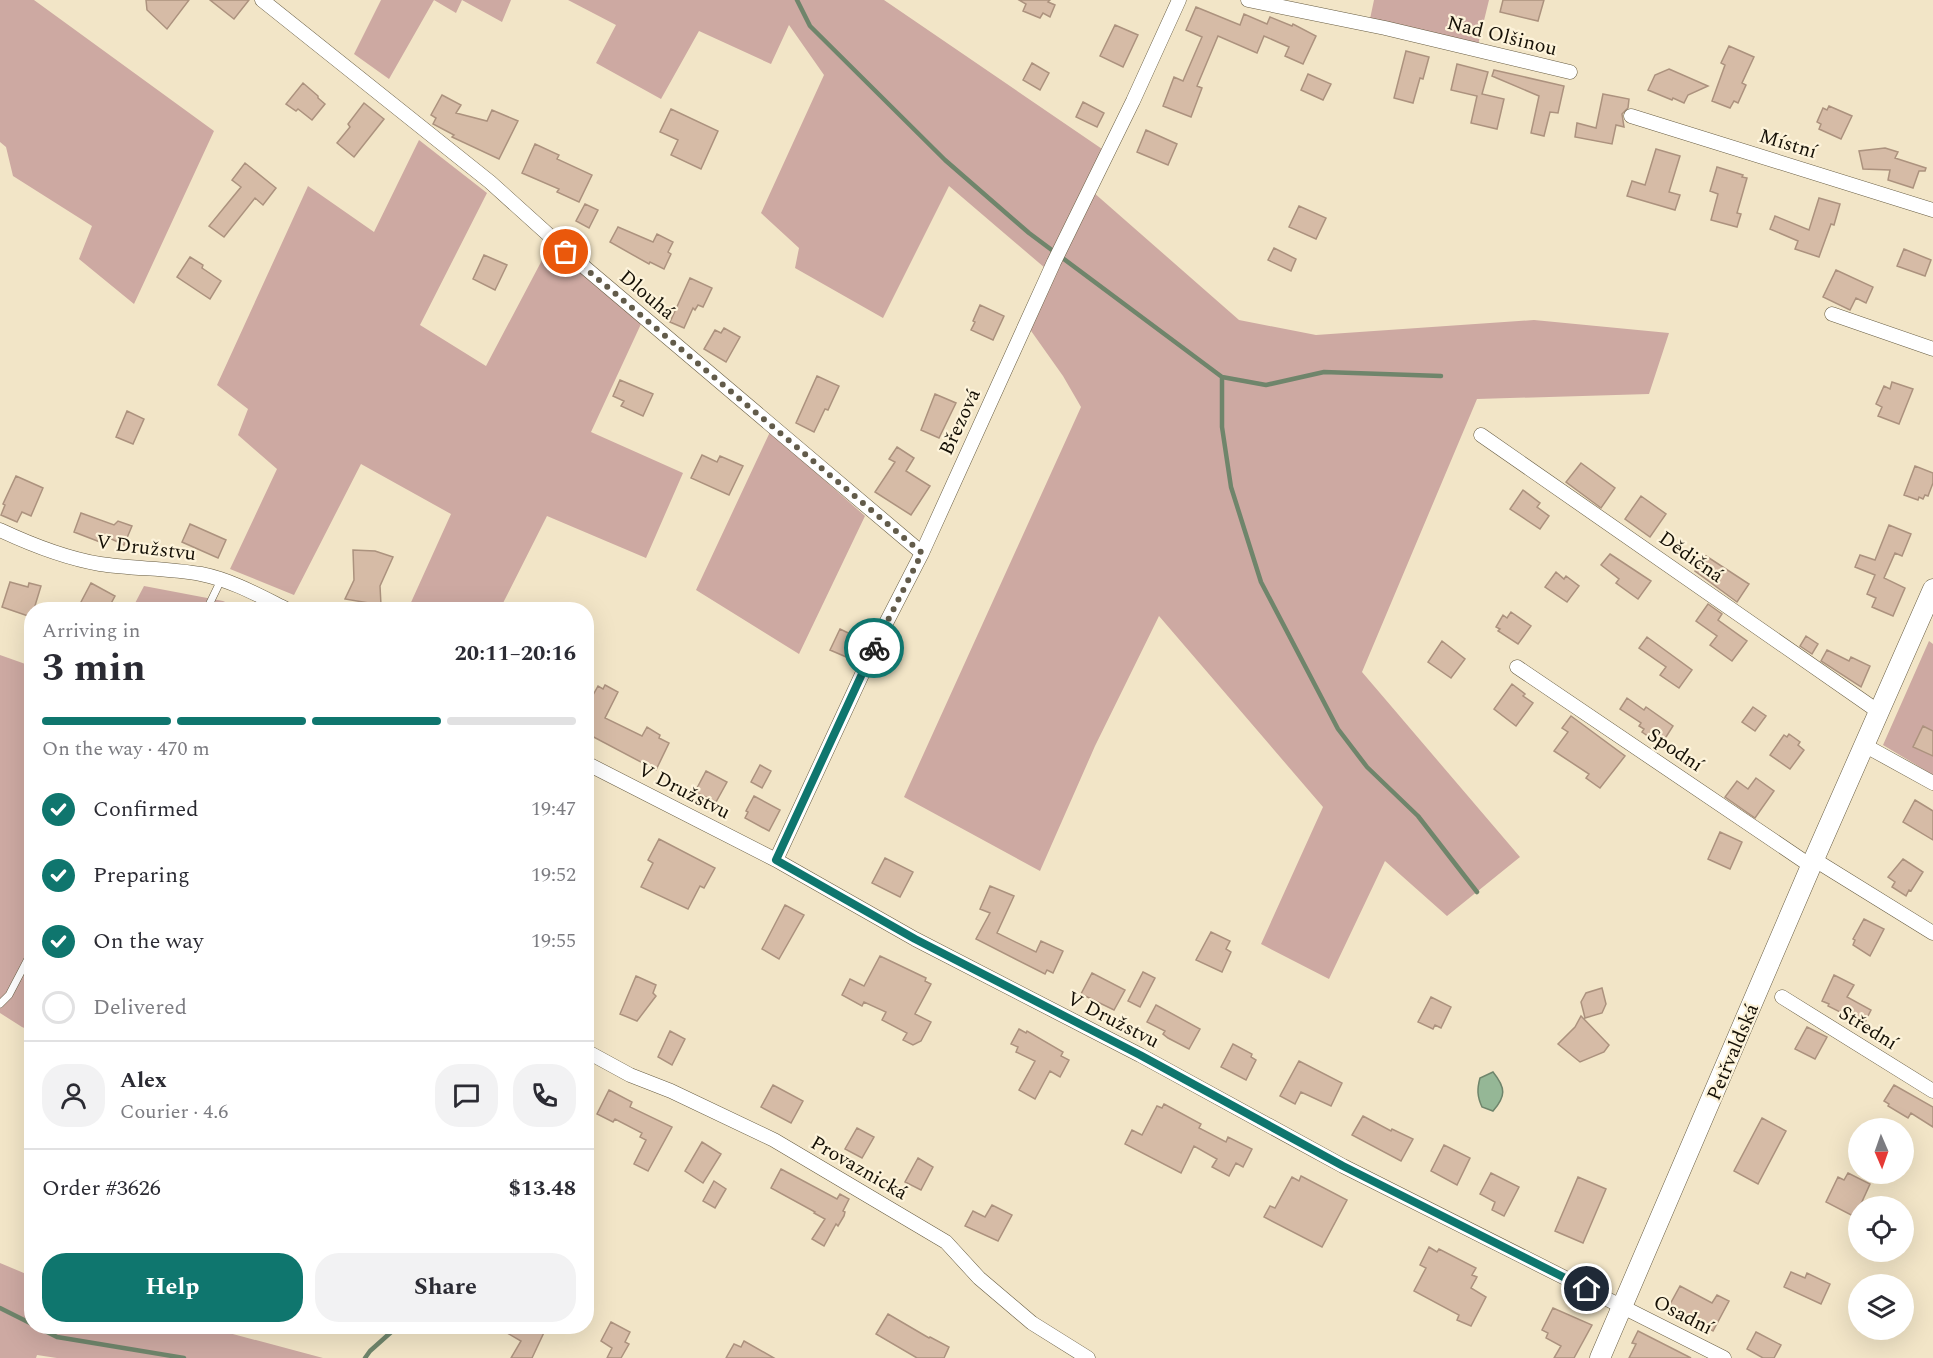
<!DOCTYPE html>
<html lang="en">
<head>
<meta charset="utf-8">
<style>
  :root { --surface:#fff; --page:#f2f2f3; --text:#2b2b33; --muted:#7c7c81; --line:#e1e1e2; --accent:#0f766e }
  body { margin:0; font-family:Spectral,serif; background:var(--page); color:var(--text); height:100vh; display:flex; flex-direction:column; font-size:22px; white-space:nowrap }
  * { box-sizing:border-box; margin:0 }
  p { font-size:20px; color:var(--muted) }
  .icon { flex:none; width:33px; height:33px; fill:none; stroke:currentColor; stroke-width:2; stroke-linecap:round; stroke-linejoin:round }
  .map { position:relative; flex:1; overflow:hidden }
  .sheet { position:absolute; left:24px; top:602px; width:570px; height:732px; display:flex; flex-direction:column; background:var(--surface); border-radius:24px; box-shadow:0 6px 24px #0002 }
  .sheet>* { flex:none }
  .needle { width:39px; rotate:178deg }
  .fabs { position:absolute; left:1848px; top:1118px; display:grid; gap:12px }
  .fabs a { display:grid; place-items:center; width:66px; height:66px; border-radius:50%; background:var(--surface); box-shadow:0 6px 24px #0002; font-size:30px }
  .pin { position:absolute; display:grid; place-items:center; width:51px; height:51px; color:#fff; margin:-26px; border:3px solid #fff; border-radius:50%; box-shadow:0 2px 6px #0007 }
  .courier { position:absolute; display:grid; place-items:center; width:60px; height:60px; margin:-30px; border:4px solid #0f766e; border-radius:50%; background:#fff; color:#222; box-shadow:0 2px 8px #0007 }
  .summary em { font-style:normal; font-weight:700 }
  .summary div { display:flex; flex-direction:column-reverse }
  .summary { display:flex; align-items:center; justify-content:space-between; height:102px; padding:0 18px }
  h1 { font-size:39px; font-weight:700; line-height:45px }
  .bar { display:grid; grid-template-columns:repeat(4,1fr); gap:9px 6px; align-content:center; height:72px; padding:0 18px }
  .bar i { height:8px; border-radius:4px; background:var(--line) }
  .bar .current { background:var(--accent) }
  .bar p { grid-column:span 4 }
  .line { display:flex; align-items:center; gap:15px; padding:0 18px; border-top:2px solid var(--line) }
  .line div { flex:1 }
  .round { display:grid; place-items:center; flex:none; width:63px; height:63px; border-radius:24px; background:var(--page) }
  ol { padding:0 18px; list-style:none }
  li { display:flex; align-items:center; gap:18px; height:66px }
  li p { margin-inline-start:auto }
  li .icon { padding:6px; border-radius:50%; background:var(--accent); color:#fff; stroke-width:4 }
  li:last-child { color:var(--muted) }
  li i { width:33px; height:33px; border:3px solid var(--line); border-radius:50% }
  .action { display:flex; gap:12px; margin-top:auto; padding:12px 18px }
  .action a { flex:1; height:69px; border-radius:24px; background:var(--accent); color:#fff; font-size:24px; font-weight:700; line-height:69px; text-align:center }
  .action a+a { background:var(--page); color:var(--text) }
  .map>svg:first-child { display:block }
  .green { fill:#cda9a2 }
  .water { fill:#95b796; stroke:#6f856b; stroke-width:1.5 }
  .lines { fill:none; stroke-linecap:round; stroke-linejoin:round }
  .stream { stroke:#6f856b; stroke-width:4.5 }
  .building { fill:#d6bba6; stroke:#ac927e; stroke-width:1.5 }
  .service-casing { stroke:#675c42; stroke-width:8 }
  .minor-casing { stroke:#675c42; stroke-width:15 }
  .secondary-casing { stroke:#675c42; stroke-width:21 }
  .service { stroke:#fff; stroke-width:7 }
  .minor { stroke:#fff; stroke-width:14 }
  .secondary { stroke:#fff; stroke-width:20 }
  .done { stroke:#625b4a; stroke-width:6; stroke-dasharray:0 10.8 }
  .route { stroke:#0f766e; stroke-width:8 }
  .labels { text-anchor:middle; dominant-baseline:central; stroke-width:4.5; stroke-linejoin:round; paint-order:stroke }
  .street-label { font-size:20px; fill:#151006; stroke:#fdf3da }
</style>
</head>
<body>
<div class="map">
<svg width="1933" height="1358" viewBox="0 0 1933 1358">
  <rect width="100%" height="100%" fill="#f2e5c7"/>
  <path class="green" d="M0,0H34L214,131L134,304L79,259L92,226L13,176L6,147L0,142Z
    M381,0H434L389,79L354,54Z
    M434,0H511L502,22L462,0L456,13Z
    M568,0H884L1105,151L1045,268L949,186L883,318L795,268L799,248L761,213L824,75L789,25L771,64L699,31L661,99L596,63L616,25Z
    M1374,0H1489L1478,45L1370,19Z
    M419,140L487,193L420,325L486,366L550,245L641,324L591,432L683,473L646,558L547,516L500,609H408L451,514L361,464L294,595L230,569L277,469L238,435L248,409L217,385L308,186L374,232Z
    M1093,192L1239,320L1316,335L1534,320L1669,333L1649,394L1477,399L1362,672L1520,857L1447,916L1385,861L1329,979L1261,944L1323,807L1159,616L1095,746L1040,871L904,797L1081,407L1063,376L1029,328Z
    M770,432L865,516L799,654L696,590Z
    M144,586L223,601L240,609H132Z
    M1929,641L1933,644V775L1883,745Z
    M0,655L31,666V1031L22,1027L0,1013Z
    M0,1263L31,1276L32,1326H203L323,1358H57L37,1355L36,1358H0Z"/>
  <path class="water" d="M1493,1072C1506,1088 1506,1096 1493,1111L1482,1107C1477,1096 1477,1089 1480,1078Z"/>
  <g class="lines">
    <path class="stream" d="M797,0L810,26L945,160L1029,233L1222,377V427L1231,487L1261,582L1338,729L1367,767L1418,816L1477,892
      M1222,377L1266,385L1324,372L1441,376
      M0,1308L32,1324
      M35,1326L57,1337L184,1358
      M365,1358L370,1351L398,1326"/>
  </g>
  <path class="building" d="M146,0H189L167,29L147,10Z
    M210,0H249L234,19Z
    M1019,0H1050L1048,2L1055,5L1050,17L1043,13L1040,18L1023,11L1026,4Z
    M1503,0H1544L1538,21L1500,12Z
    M1196,7L1240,25L1244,14L1267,24L1270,17L1292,26L1293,24L1316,36L1303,64L1285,56L1289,47L1264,36L1257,53L1218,36L1197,86L1202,88L1191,117L1163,106L1174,77L1183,81L1202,37L1186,30Z
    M1115,25L1138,35L1123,67L1100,56Z
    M1729,46L1754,57L1742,83L1746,85L1738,103L1734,101L1730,108L1712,101L1725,65L1721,63Z
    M1406,51L1429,57L1423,79L1420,78L1413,103L1394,98Z
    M1032,63L1049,73L1040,90L1023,80Z
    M1457,64L1488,72L1482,94L1504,99L1497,129L1471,123L1477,96L1451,90Z
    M1669,69L1708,86L1688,95L1684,103L1673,98L1672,100L1648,90L1655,75Z
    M1494,70L1564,86L1558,113L1550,112L1544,136L1531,133L1539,96L1492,76Z
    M1308,74L1331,84L1323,100L1301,90Z
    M303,83L318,96V98L325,104L312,120L298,109L296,111L286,104Z
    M1603,94L1629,99L1628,108L1622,114L1624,127L1616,125L1612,144L1575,137L1577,123L1596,128Z
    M442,95L461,105L456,113L487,121L492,110L518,121L499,159L452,137L454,135L433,124L436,118L431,115Z
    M1083,102L1104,113L1097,127L1076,117Z
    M364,103L384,119L354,157L337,143L350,127L348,124Z
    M1829,106L1852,116L1841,139L1819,129L1821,124L1817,122L1823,108L1827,110Z
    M671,109L718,131L701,169L671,155L678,140L660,132Z
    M1146,130L1177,144L1168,165L1137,152Z
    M535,144L559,155L557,159L592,175L579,202L557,192L559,189L522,173Z
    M1885,148L1898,152L1895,158L1926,168L1925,171H1919L1913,188L1888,180L1890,170L1863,169L1859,151Z
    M1656,149L1680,156L1669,192L1680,195L1675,210L1627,196L1632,181L1645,185Z
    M245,163L276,188L263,205L255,198L224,237L209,226L241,187L232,180Z
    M1717,167L1743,175L1742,177L1747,178L1737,213L1741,214L1737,227L1711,220L1718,194L1710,191Z
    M1819,198L1840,204L1834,225L1831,224L1819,257L1795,249L1798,241L1770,229L1775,216L1809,230Z
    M585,204L598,210L589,228L576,221Z
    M1299,206L1326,218L1316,239L1289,227Z
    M618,227L653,242L657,234L673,242L668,252L671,254L664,269L650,262L649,264L610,242Z
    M1274,248L1296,259L1291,271L1268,260Z
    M1904,249L1931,260L1925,276L1897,266Z
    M484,255L507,265L495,290L473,279Z
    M190,257L203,265L202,268L221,281L210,299L177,277Z
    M1836,270L1873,287L1866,303L1856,298L1850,310L1823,297Z
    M690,278L712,288L703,307L698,305L695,310L693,308L684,328L670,322Z
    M980,305L1004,316L993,340L971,330L975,322L973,321Z
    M724,328L740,337L726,362L704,349L715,330L721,333Z
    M817,376L839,386L828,410L825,409L814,432L796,423Z
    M620,380L653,394L643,416L621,406L624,401L613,396Z
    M1892,382L1913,389L1899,424L1878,416L1882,407L1876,404L1884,386L1890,389Z
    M935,394L956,403L939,438L921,430Z
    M127,411L144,419L133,444L116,437Z
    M897,447L914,458L906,471L930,486L911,515L875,492L895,462L889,459Z
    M702,455L717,462L720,456L743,466L729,495L691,478Z
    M1581,463L1615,488L1601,508L1566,482Z
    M1915,466L1933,473V483L1928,496L1925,495L1923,499L1919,497L1918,500L1904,495Z
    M16,476L43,488L31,516L22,512L17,522L1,515L5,505L3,504Z
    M1523,490L1540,503L1537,507L1549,516L1540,529L1510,509Z
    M1641,496L1666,514L1650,537L1625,519Z
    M81,513L114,525L118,521L132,526L124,545L103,535L100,542L74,532Z
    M190,524L226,540L218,558L182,542Z
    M1889,525L1911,534L1902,556L1895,553L1884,578L1905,588L1893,616L1872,607L1876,598L1867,594L1875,575L1855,567L1860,555L1875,560Z
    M353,550L375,551L393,557L380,586L381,605L345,599L354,580Z
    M1610,554L1651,581L1638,599L1616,583L1619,579L1601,565Z
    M1706,556L1749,584L1737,602L1695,571Z
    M1556,572L1564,579L1566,576L1579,586L1567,602L1545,587Z
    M10,582L28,587L29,583L41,586L34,609H32L31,617L2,607Z
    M91,583L115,596L108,609H89L80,604Z
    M1708,604L1722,614L1718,620L1747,641L1732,661L1710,645L1717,636L1696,621Z
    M1511,612L1531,626L1518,644L1498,631L1500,629L1496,627L1503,615L1507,618Z
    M840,629L861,639L851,659L830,650Z
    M1806,636L1818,644L1812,654L1800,646Z
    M1647,637L1692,670L1679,688L1660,675L1666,667L1639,648Z
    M1442,641L1465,659L1451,678L1428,662Z
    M1827,650L1849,661L1851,657L1870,666L1861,687L1821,661Z
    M1512,684L1525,694L1523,696L1533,703L1516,726L1494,709Z
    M605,685L618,692L605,718L642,736L647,727L660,735L659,738L669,743L656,770L586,733V708L598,686L603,689Z
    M1627,698L1644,710L1646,707L1673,726L1661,745L1642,732L1644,729L1639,726L1641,723L1620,709Z
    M1753,707L1766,716L1755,731L1742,722Z
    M1571,716L1625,756L1600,788L1586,778L1589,774L1554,751L1568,732L1562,728Z
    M1923,726L1933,731V756L1913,747Z
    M1789,734L1800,742L1798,745L1804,750L1790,769L1770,755L1784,735L1787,737Z
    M760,765L771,771L762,788L751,782Z
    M706,771L727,782L716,802L695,792Z
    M1756,778L1774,791L1755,818L1725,797L1737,781L1748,789Z
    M754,796L780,810L769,831L745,818L748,812L746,811Z
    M1915,800L1933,811V840L1903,822Z
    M1720,832L1742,842L1730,869L1708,859Z
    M659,839L715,868L704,888L700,886L688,909L641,887L653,863L648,860Z
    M885,858L913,872L900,897L872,883Z
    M1903,859L1923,872L1911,891L1909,890L1906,896L1892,887L1895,882L1888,877Z
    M990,886L1014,896L997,933L1036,952L1041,941L1063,951L1053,973L1047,970L1045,974L976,939L990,913L980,909Z
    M785,905L804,915L779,959L762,949Z
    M1864,919L1884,929L1870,956L1853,945L1855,940L1853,939Z
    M1211,932L1230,941L1226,949L1231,952L1222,972L1196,960Z
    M880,956L926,978L925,981L931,984L915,1014L931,1022L921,1041L913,1045L903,1040L907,1033L882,1020L886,1012L864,1002L862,1006L842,995L850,979L864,986Z
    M1143,972L1155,978L1140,1007L1128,1001Z
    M1092,973L1125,990L1114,1010L1081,994Z
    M1834,975L1854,985L1847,997L1871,1010L1864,1024L1828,1006L1829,1004L1822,1001Z
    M636,976L656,985L653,993L656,996L637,1021L620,1014Z
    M1602,988L1606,1004L1602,1013L1585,1018L1581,1002L1586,993Z
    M1431,997L1451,1007L1441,1028L1435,1025L1433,1029L1418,1022Z
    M1156,1005L1200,1029L1189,1049L1168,1038L1163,1034L1165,1031L1147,1022Z
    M1581,1016L1609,1045L1604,1052L1580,1062L1558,1044L1575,1027Z
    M1807,1027L1827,1037L1815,1059L1795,1049Z
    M1019,1029L1026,1033L1027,1031L1063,1052L1061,1056L1069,1060L1060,1077L1050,1071L1035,1099L1019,1090L1035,1061L1016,1052L1018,1047L1011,1044Z
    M670,1031L685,1039L672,1065L658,1057Z
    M1233,1044L1252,1054L1251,1057L1256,1060L1246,1080L1221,1067Z
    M1299,1061L1342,1083L1331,1106L1301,1092L1295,1104L1280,1096Z
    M773,1085L803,1101L791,1123L761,1107Z
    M1894,1085L1933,1107V1127L1911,1113L1908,1118L1888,1106L1889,1104L1884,1101Z
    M609,1090L632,1102L630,1107L672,1127L648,1171L634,1164L646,1140L640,1137L642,1133L615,1119L613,1122L597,1114Z
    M1164,1104L1201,1124L1199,1128L1226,1142L1228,1137L1252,1149L1243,1167L1236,1163L1229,1176L1212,1167L1217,1159L1194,1146L1181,1173L1125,1144L1132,1130L1142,1135L1157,1106L1162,1108Z
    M1363,1116L1391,1131L1392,1129L1413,1139L1401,1161L1352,1135Z
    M1762,1118L1786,1131L1758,1184L1734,1171Z
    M857,1128L874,1137L862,1158L845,1149Z
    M702,1142L721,1154L703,1183L685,1171Z
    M1444,1145L1470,1158L1457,1185L1431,1171Z
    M918,1158L933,1167L921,1190L905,1182Z
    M781,1169L837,1199L840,1194L849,1199L843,1211L845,1212L844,1216L838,1226L836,1224L824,1246L812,1239L825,1219L814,1213L815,1212L771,1188Z
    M1491,1173L1519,1187L1504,1216L1492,1210L1495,1202L1480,1194Z
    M1848,1173L1870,1184L1855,1217L1826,1202L1838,1177L1844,1180Z
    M1301,1176L1347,1200L1322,1247L1264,1217L1270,1206L1275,1208L1292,1177L1299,1181Z
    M1578,1177L1606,1189L1583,1243L1555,1231Z
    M714,1181L726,1189L715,1208L703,1201Z
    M992,1205L1012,1215L998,1241L965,1226L973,1211L985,1217Z
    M1429,1247L1437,1252L1439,1249L1476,1268L1472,1275L1477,1277L1471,1288L1486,1297L1471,1326L1457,1320L1459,1315L1414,1291L1426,1268L1420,1265Z
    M1791,1272L1805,1278L1807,1273L1830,1284L1821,1304L1784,1287Z
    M1680,1286L1712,1303L1717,1295L1729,1301L1713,1331L1689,1316L1688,1319L1668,1308Z
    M1553,1308L1592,1325L1574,1358H1554L1561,1346L1546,1338L1548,1333L1542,1330Z
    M888,1314L929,1338L930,1337L949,1347L944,1358H917L876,1334Z
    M611,1322L630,1332L625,1342L629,1344L621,1358H607L612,1348L601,1341Z
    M495,1326H547L532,1358H511L521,1341Z
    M1638,1331L1691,1358H1629L1636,1344L1632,1343Z
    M1756,1332L1781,1345L1774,1358H1763L1747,1349Z
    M744,1341L774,1358H726L734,1344L741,1347Z"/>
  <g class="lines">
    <defs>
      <path id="service" d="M207,609L221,580
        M0,1004L9,995L32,951"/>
      <path id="minor" d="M262,0L490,182L582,265L922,553
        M1248,0L1385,28L1570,72
        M1631,116L1933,210
        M1832,314L1933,349
        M1481,435L1879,712
        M0,530C32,545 65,558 100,564C133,569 168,568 201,574C231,580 258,595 286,609
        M1517,667L1811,866
        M1864,745L1933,783
        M586,763L776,860L915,939L1140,1055L1343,1166L1724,1358
        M776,860L884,627L922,553L1054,262L1133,101L1179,0
        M1815,860L1933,933
        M1782,997L1933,1091
        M586,1051L630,1075L671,1091L774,1140L946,1242L979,1278L1032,1323L1088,1358"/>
      <path id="secondary" d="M1600,1358L1811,866L1933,589"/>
    </defs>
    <use href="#service" class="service-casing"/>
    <use href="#minor" class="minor-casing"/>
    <use href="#secondary" class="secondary-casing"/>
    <use href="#service" class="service"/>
    <use href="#minor" class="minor"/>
    <use href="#secondary" class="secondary"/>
  </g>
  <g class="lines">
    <path class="done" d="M566,252L922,553L874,648"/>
    <path class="route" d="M874,648L776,860L915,939L1140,1055L1343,1166L1587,1289"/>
  </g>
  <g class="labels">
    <g class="street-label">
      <text transform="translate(1502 36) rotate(14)">Nad Olšinou</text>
      <text transform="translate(1788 144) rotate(17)">Místní</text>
      <text transform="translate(647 295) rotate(40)">Dlouhá</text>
      <text transform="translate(960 422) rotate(-65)">Březová</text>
      <text transform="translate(146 548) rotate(7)">V Družstvu</text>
      <text transform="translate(1691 557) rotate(35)">Dědičná</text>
      <text transform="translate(1675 750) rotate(34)">Spodní</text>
      <text transform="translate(684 791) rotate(27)">V Družstvu</text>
      <text transform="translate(1113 1020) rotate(27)">V Družstvu</text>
      <text transform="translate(1868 1028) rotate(32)">Střední</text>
      <text transform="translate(1733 1052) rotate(-67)">Petřvaldská</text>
      <text transform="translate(859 1168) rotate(30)">Provaznická</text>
      <text transform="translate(1683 1315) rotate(27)">Osadní</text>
    </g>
  </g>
</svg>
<div class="fabs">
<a><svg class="needle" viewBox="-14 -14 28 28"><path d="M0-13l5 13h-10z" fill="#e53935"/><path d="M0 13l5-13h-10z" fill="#7c7c81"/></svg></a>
<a><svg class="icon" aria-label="locate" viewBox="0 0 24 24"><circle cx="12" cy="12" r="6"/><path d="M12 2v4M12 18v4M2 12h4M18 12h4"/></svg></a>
<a><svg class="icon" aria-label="layers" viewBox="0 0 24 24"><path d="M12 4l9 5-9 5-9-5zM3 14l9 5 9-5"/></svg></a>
</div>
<div class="pin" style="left:566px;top:252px;background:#ea580c"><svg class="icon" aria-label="bag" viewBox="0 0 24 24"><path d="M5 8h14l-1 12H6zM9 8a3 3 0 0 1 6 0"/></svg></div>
<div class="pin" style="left:1587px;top:1289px;background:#1f2937"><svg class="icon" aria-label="home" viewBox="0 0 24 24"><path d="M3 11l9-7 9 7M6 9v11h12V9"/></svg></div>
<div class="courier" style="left:874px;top:648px"><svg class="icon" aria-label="bike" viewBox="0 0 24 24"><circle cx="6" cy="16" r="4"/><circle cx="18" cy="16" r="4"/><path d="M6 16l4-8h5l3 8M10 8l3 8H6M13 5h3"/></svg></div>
<section class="sheet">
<div class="summary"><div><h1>3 min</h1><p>Arriving in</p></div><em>20:11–20:16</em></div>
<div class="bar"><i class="current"></i><i class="current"></i><i class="current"></i><i></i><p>On the way · 470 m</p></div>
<ol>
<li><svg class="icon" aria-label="check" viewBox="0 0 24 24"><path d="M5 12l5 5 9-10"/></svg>Confirmed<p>19:47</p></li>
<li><svg class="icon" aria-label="check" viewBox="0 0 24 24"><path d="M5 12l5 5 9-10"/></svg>Preparing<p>19:52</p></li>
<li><svg class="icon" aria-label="check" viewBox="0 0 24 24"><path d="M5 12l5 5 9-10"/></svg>On the way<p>19:55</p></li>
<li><i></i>Delivered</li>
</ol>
<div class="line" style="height:108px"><a class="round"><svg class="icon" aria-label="person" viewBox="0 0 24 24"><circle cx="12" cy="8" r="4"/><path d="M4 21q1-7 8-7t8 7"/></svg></a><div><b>Alex</b><p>Courier · 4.6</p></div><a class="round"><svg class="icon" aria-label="chat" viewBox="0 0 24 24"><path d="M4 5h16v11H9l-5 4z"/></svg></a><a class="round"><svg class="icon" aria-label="phone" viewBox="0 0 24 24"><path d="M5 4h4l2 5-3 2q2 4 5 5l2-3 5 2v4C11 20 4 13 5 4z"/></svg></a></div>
<div class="line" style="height:78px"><div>Order #3626</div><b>$13.48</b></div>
<div class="action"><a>Help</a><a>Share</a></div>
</section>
</div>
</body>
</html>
